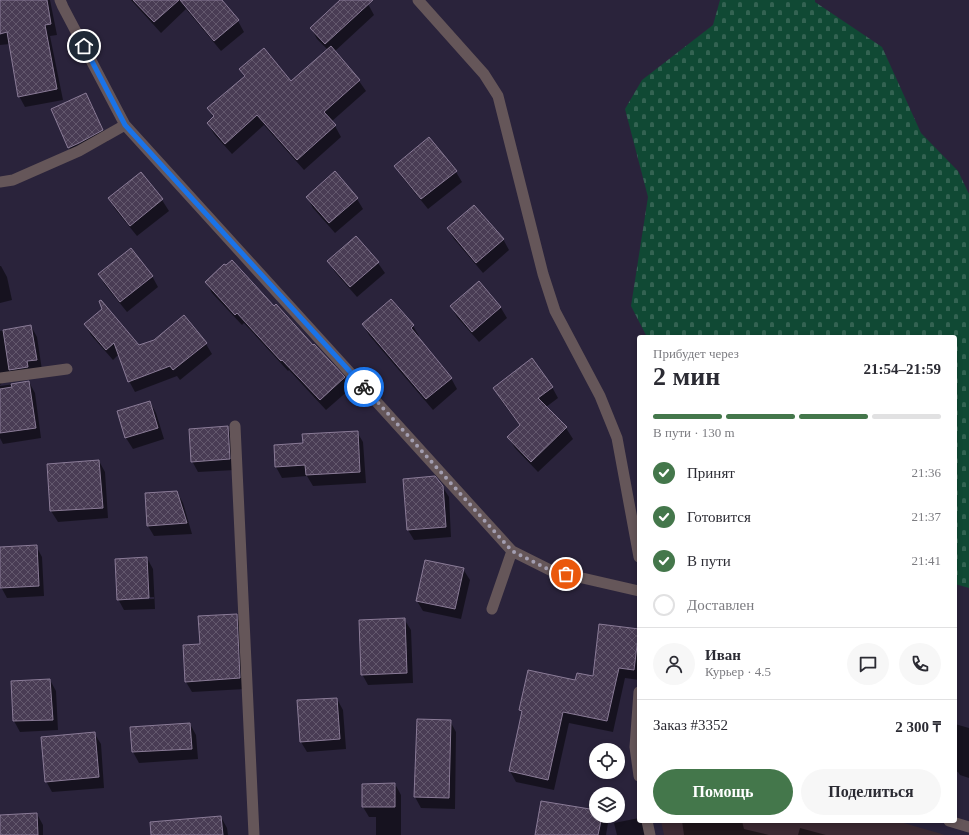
<!DOCTYPE html>
<html lang="ru">
<head>
<meta charset="utf-8">
<style>
  :root { --surface:#fff; --page:#f7f7f7; --text:#2b2b33; --muted:#7c7c81; --line:#e1e1e2; --accent:#44774b }
  body { margin:0; font-family:Georgia,serif; background:var(--page); color:var(--text); height:100vh; display:flex; flex-direction:column; font-size:15px; white-space:nowrap }
  * { box-sizing:border-box; margin:0 }
  p { font-size:13px; color:var(--muted) }
  .icon { flex:none; width:22px; height:22px; fill:none; stroke:currentColor; stroke-width:2; stroke-linecap:round; stroke-linejoin:round }
  .map { position:relative; flex:1; overflow:hidden }
  .details { position:absolute; left:637px; top:335px; width:320px; height:488px; display:flex; flex-direction:column; background:var(--surface); border-radius:4px; box-shadow:0 2px 6px #0003 }
  .details>* { flex:none }
  .controls { position:absolute; left:589px; top:743px; display:grid; gap:8px }
  .controls a { display:grid; place-items:center; width:36px; height:36px; border-radius:50%; background:var(--surface); box-shadow:0 2px 6px #0003; font-size:20px }
  .pin { position:absolute; display:grid; place-items:center; width:34px; height:34px; color:#fff; margin:-17px; border:2px solid #fff; border-radius:50%; box-shadow:0 1px 4px #0007 }
  .courier { position:absolute; display:grid; place-items:center; width:40px; height:40px; margin:-20px; border:3px solid #1a73e8; border-radius:50%; background:#fff; color:#222; box-shadow:0 1px 5px #0007 }
  .summary em { font-style:normal; font-weight:700 }
  .summary div { display:flex; flex-direction:column-reverse }
  .summary { display:flex; align-items:center; justify-content:space-between; height:68px; padding:0 16px }
  h1 { font-size:26px; font-weight:700; line-height:30px }
  .bar { display:grid; grid-template-columns:repeat(4,1fr); gap:6px 4px; align-content:center; height:48px; padding:0 16px }
  .bar i { height:5px; border-radius:3px; background:var(--line) }
  .bar .on { background:var(--accent) }
  .bar p { grid-column:span 4 }
  .line { display:flex; align-items:center; gap:10px; padding:0 16px; border-top:1px solid var(--line) }
  .line div { flex:1 }
  .round { display:grid; place-items:center; flex:none; width:42px; height:42px; border-radius:21px; background:var(--page) }
  ol { padding:0 16px; list-style:none }
  li { display:flex; align-items:center; gap:12px; height:44px }
  li p { margin-inline-start:auto }
  li .icon { padding:4px; border-radius:50%; background:var(--accent); color:#fff; stroke-width:4 }
  li:last-child { color:var(--muted) }
  li i { width:22px; height:22px; border:2px solid var(--line); border-radius:50% }
  .button { display:flex; gap:8px; margin-top:auto; padding:8px 16px }
  .button a { flex:1; height:46px; border-radius:24px; background:var(--accent); color:#fff; font-size:16px; font-weight:700; line-height:46px; text-align:center }
  .button a+a { background:var(--page); color:var(--text) }
  .map>svg:first-child { display:block }
  .industrial { fill:#3b2932 }
  .cemetery { fill:url(#cemetery-stones) }
  .shadow { fill:#0007; fill-rule:evenodd }
  .building { fill:url(#building-cross-hatch); stroke:#8a7b97 }
  .lines { fill:none; stroke-linecap:round; stroke-linejoin:round }
  .minor { stroke:#655659; stroke-width:11 }
  .done { stroke:#a39eb1; stroke-width:4; stroke-dasharray:0 7.2 }
  .route { stroke:#1a73e8; stroke-width:5 }
</style>
</head>
<body>
<div class="map">
<svg width="969" height="835" viewBox="0 0 969 835">
  <defs>
    <pattern id="cemetery-stones" width="16" height="16" patternUnits="userSpaceOnUse"><rect width="16" height="16" fill="#104934"/><path d="M2 7V4a2 2 0 0 1 4 0v3zM10 15v-3a2 2 0 0 1 4 0v3z" fill="#336352"/></pattern>
    <pattern id="building-cross-hatch" width="8" height="8" patternUnits="userSpaceOnUse"><rect width="8" height="8" fill="#493c54"/><path d="M0 0l8 8M0 8l8-8" fill="none" stroke="#63586d"/></pattern>
  </defs>
  <rect width="100%" height="100%" fill="#2a233b"/>
  <path class="industrial" d="M661,821H897L945,835H664Z"/>
  <path class="cemetery" d="M720,0H815V2L882,47L921,133L958,171L969,194V588L955,584V337H647L631,306L648,197L625,109L642,80L713,25Z"/>
  <path class="shadow" d="M0,0H50L57,35L50,36L63,100L25,107L19,96L10,44L0,45Z
    M131,0H221L238,21L244,32L221,51L186,9L161,33Z
    M341,0H364L368,4L374,15L334,52L359,81L366,91L331,122L335,126L341,137L304,170L264,125L232,154L214,134L208,123L214,118L208,108L245,77L240,69L291,82L328,50L317,39L311,28Z
    M85,94L92,105L108,141L75,158L69,147Z
    M395,166L456,172L462,182L428,209L402,177Z
    M141,173L162,200L169,211L137,236L115,209L109,198Z
    M307,197L357,199L363,209L335,233L313,208Z
    M448,229L503,239L509,250L483,273L454,239Z
    M356,237L378,263L385,273L357,297L335,272L329,261Z
    M0,266H1L7,277L12,300L0,303Z
    M99,275L152,276L158,287L127,312L105,285Z
    M206,282L274,307L344,378L350,389L326,410L289,370L288,371L244,323L242,325L212,293Z
    M478,282L501,308L507,318L479,342L457,317L451,306Z
    M103,309L139,347L206,344L212,354L180,380L177,376L135,392L129,381L119,354L113,360L91,335L85,324Z
    M363,324L413,326L419,336L418,338L451,378L457,389L433,410L369,335Z
    M31,326L37,337L42,370L2,383L0,385V331Z
    M29,382L35,393L41,438L3,444L0,438V386Z
    M552,387L558,398L546,407L566,428L573,439L538,472L515,448L508,437L520,426L500,399L494,388Z
    M150,402L156,413L164,439L133,449L126,438L118,412Z
    M227,427L234,438L235,470L198,472L192,461Z
    M357,432L363,442L366,483L313,486L307,476L282,478L276,467L304,444Z
    M99,461L105,472L108,518L58,522L51,511L48,465Z
    M442,486L449,497L451,537L414,540L408,530Z
    M177,492L183,503L192,534L154,536L148,526Z
    M36,546L42,557L44,596L7,598L1,587L0,548Z
    M147,558L153,569L155,609L124,610L118,599ZM154,597V599L122,600V598Z
    M463,569L470,580L461,619L423,611L417,601Z
    M236,615L242,626L245,689L192,692L186,682Z
    M404,619L411,630L413,683L368,685L362,674Z
    M600,625L639,630V680L625,678L613,732L569,723L554,790L516,782L510,771L522,714L520,710L593,677Z
    M50,680L56,691L58,730L20,732L14,721L12,682Z
    M337,699L343,710L346,749L307,752L301,742Z
    M418,720L450,721L456,732L455,809L421,808L415,797Z
    M190,724L196,735L198,759L139,763L133,752L131,728Z
    M955,724L969,728V778L960,775L958,772L955,771Z
    M94,733L101,744L104,788L52,792L46,781Z
    M395,784L401,795V835H376V817H369L363,807Z
    M596,811V816H604L608,823L606,835H536Z
    M37,814L43,825V835H0V816Z
    M221,817L227,828L228,835H170Z
    M639,818V821H644L646,835H617L614,823Z
    M682,821H742L744,829L769,835H684Z
    M800,828L826,835H798Z"/>
  <path class="building" d="M0,0H47L51,24L45,25L57,89L18,97L7,32L0,34Z
    M133,0H179L154,22Z
    M180,0H222L239,20L214,41Z
    M340,0H373L325,44L310,28Z
    M331,46L360,80L324,112L336,125L297,160L257,115L225,144L207,123L214,116L207,108L245,76L239,69L264,48L291,81Z
    M86,93L103,130L79,143L68,148L51,109Z
    M429,137L457,171L421,199L394,166Z
    M335,171L358,198L329,223L306,197Z
    M141,172L163,199L130,226L108,198Z
    M474,205L504,239L476,263L447,228Z
    M356,236L379,262L350,287L327,261Z
    M131,248L153,276L120,302L98,274Z
    M232,260L274,306L276,304L313,345L314,344L345,377L320,400L282,360L281,361L237,313L235,315L205,282L224,264L226,265Z
    M479,281L501,307L472,332L450,306Z
    M391,299L414,325L411,328L452,378L426,399L362,324Z
    M101,300L139,345L154,340L184,315L207,343L173,370L170,366L128,382L114,343L106,350L84,324L102,309L99,301Z
    M31,325L37,360L27,361L28,367L9,370L3,330Z
    M532,358L553,387L538,398L567,427L531,462L507,437L520,425L493,388Z
    M29,381L36,428L0,433V389L12,387L11,384Z
    M150,401L158,428L125,438L117,411Z
    M228,426L230,459L191,462L189,429Z
    M358,431L360,472L306,475L305,465L275,467L274,445L303,443L302,434Z
    M99,460L103,508L50,511L47,464Z
    M435,476L443,486L446,527L407,530L403,479Z
    M177,491L187,523L147,526L145,493Z
    M37,545L39,586L0,588V547Z
    M147,557L149,598L117,600L115,559Z
    M425,560L464,568L455,609L416,601Z
    M237,614L240,678L185,682L183,645L200,644L198,616Z
    M405,618L407,673L361,675L359,620Z
    M599,624L639,629L634,670L619,668L607,721L563,712L548,780L509,771L522,711L519,710L528,670L575,680L577,673L593,676Z
    M50,679L53,720L13,721L11,681Z
    M337,698L340,739L300,742L297,700Z
    M417,719L451,720L449,798L414,797Z
    M190,723L192,749L132,752L130,727Z
    M95,732L99,777L45,782L41,737Z
    M395,783V807H362V784Z
    M541,801L596,810V816H602L598,835H535Z
    M37,813L38,835H0V815Z
    M221,816L223,835H151L150,822Z"/>
  <g class="lines">
    <path class="minor" d="M60,0L63,7L125,125L512,551L552,571L639,591
      M418,0L484,74L498,96L543,274L555,311L600,396L617,438L639,557
      M0,182L13,180L79,151L125,125
      M0,378L67,369
      M235,426L254,835
      M492,609L512,551
      M639,692L635,747L639,776
      M647,821L650,835
      M949,821L969,827"/>
  </g>
  <g class="lines">
    <path class="done" d="M364,387L512,551L552,571L566,574"/>
    <path class="route" d="M84,46L125,125L364,387"/>
  </g>
</svg>
<div class="controls">
<a><svg class="icon" aria-label="locate" viewBox="0 0 24 24"><circle cx="12" cy="12" r="6"/><path d="M12 2v4M12 18v4M2 12h4M18 12h4"/></svg></a>
<a><svg class="icon" aria-label="layers" viewBox="0 0 24 24"><path d="M12 4l9 5-9 5-9-5zM3 14l9 5 9-5"/></svg></a>
</div>
<div class="pin" style="left:566px;top:574px;background:#ea580c"><svg class="icon" aria-label="bag" viewBox="0 0 24 24"><path d="M5 8h14l-1 12H6zM9 8a3 3 0 0 1 6 0"/></svg></div>
<div class="pin" style="left:84px;top:46px;background:#1f2937"><svg class="icon" aria-label="home" viewBox="0 0 24 24"><path d="M3 11l9-7 9 7M6 9v11h12V9"/></svg></div>
<div class="courier" style="left:364px;top:387px"><svg class="icon" aria-label="bike" viewBox="0 0 24 24"><circle cx="6" cy="16" r="4"/><circle cx="18" cy="16" r="4"/><path d="M6 16l4-8h5l3 8M10 8l3 8H6M13 5h3"/></svg></div>
<section class="details">
<div class="summary"><div><h1>2 мин</h1><p>Прибудет через</p></div><em>21:54–21:59</em></div>
<div class="bar"><i class="on"></i><i class="on"></i><i class="on"></i><i></i><p>В пути · 130 m</p></div>
<ol>
<li><svg class="icon" aria-label="check" viewBox="0 0 24 24"><path d="M5 12l5 5 9-10"/></svg>Принят<p>21:36</p></li>
<li><svg class="icon" aria-label="check" viewBox="0 0 24 24"><path d="M5 12l5 5 9-10"/></svg>Готовится<p>21:37</p></li>
<li><svg class="icon" aria-label="check" viewBox="0 0 24 24"><path d="M5 12l5 5 9-10"/></svg>В пути<p>21:41</p></li>
<li><i></i>Доставлен</li>
</ol>
<div class="line" style="height:72px"><a class="round"><svg class="icon" aria-label="person" viewBox="0 0 24 24"><circle cx="12" cy="8" r="4"/><path d="M4 21q1-7 8-7t8 7"/></svg></a><div><b>Иван</b><p>Курьер · 4.5</p></div><a class="round"><svg class="icon" aria-label="chat" viewBox="0 0 24 24"><path d="M4 5h16v11H9l-5 4z"/></svg></a><a class="round"><svg class="icon" aria-label="phone" viewBox="0 0 24 24"><path d="M5 4h4l2 5-3 2q2 4 5 5l2-3 5 2v4C11 20 4 13 5 4z"/></svg></a></div>
<div class="line" style="height:52px"><div>Заказ #3352</div><b>2 300 ₸</b></div>
<div class="button"><a>Помощь</a><a>Поделиться</a></div>
</section>
</div>
</body>
</html>
